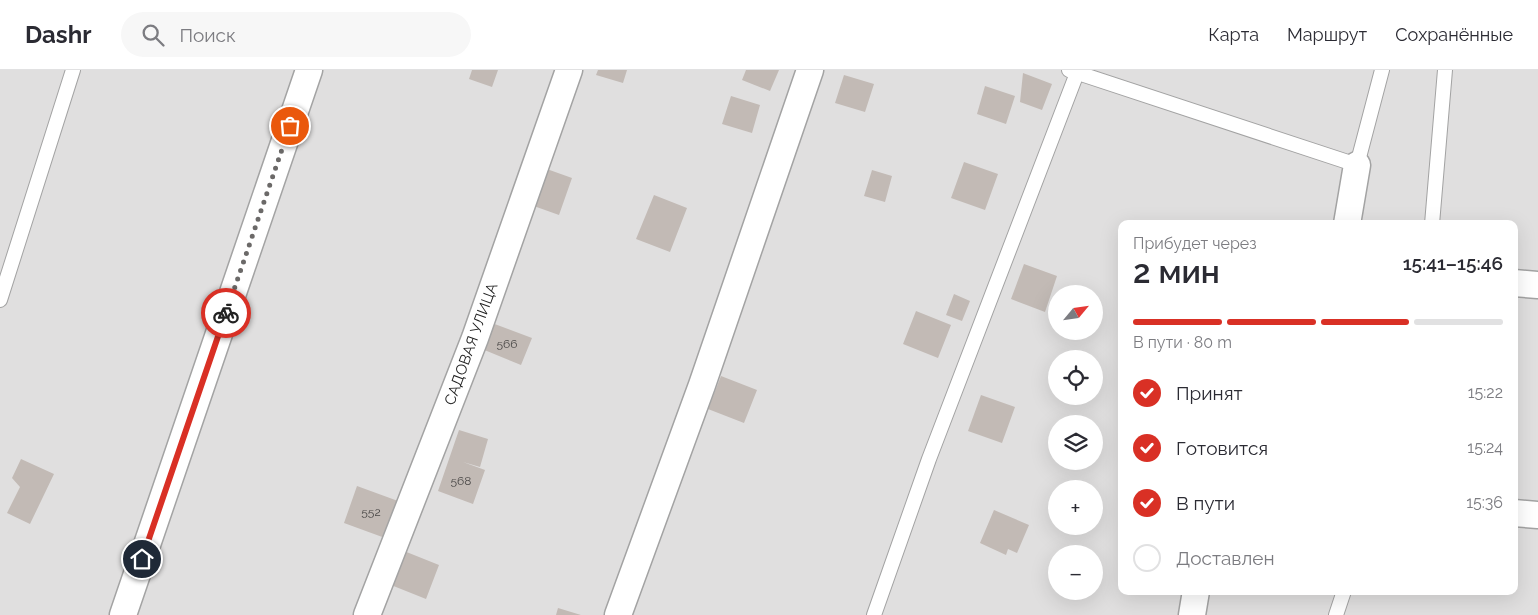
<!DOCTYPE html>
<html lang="ru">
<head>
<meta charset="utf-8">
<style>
  :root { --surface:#fff; --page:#f7f7f7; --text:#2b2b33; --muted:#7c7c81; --line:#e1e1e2; --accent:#d93025 }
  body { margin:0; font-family:Raleway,sans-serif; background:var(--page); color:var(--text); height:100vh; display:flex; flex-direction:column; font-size:19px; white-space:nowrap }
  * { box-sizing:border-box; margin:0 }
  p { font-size:16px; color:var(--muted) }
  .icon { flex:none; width:28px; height:28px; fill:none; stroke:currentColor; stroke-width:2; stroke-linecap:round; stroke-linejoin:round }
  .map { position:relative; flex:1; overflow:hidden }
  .details { position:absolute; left:1118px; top:150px; width:400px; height:375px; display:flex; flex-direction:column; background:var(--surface); border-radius:10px; box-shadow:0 5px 20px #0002 }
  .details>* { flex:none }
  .needle { width:32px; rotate:61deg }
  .buttons { position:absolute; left:1048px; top:215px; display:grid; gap:10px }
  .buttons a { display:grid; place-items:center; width:55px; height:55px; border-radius:50%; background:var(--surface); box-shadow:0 5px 20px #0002; font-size:25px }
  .pin { position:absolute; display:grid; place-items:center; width:42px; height:42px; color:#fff; margin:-21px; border:2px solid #fff; border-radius:50%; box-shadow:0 1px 5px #0007 }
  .courier { position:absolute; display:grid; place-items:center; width:50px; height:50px; margin:-25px; border:4px solid #d93025; border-radius:50%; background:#fff; color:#222; box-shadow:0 1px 6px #0007 }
  .headline em { font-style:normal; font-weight:600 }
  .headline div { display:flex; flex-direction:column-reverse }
  .headline { display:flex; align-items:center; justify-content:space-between; height:85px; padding:0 15px }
  h1 { font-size:32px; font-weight:600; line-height:38px }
  .bar { display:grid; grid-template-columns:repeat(4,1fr); gap:8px 5px; align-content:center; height:60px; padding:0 15px }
  .bar i { height:6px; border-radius:4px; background:var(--line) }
  .bar .active { background:var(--accent) }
  .bar p { grid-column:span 4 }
  ol { padding:0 15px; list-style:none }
  li { display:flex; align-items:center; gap:15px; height:55px }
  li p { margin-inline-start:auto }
  li .icon { padding:5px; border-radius:50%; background:var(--accent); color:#fff; stroke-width:4 }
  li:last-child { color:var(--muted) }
  li i { width:28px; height:28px; border:2px solid var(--line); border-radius:50% }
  header { display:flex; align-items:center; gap:30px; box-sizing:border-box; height:70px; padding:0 25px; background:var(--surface); border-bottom:1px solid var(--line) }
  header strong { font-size:24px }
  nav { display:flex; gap:28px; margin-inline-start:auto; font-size:18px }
  .search { width:350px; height:45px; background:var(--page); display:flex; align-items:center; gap:12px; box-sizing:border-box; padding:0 18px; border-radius:28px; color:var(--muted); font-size:19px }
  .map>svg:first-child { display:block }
  .residential { fill:#e0dfdf; fill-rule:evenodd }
  .building { fill:#c2bab5 }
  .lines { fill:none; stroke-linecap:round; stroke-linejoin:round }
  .service-casing { stroke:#a3a3a3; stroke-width:16 }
  .minor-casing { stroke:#a3a3a3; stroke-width:29 }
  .service { stroke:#fff; stroke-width:14 }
  .minor { stroke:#fff; stroke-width:26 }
  .done { stroke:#6b6968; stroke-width:5; stroke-dasharray:0 9 }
  .route { stroke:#d93025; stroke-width:6 }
  .labels { text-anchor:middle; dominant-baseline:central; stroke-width:4; stroke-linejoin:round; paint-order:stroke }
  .number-label { font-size:12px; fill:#4a4847 }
  .street-label { font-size:15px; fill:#222; stroke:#fff }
</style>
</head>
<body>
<header>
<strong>Dashr</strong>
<div class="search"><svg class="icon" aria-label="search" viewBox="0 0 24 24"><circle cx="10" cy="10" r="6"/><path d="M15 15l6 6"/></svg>Поиск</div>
<nav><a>Карта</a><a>Маршрут</a><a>Сохранённые</a></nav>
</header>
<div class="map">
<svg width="1538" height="545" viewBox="0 0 1538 545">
  <rect width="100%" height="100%" fill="#f2eee9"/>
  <path class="residential" d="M0,0H1538V545H0ZM1121,154H1514V521H1121ZM1056,224H1094V261H1056ZM1056,289H1094V326H1056ZM1056,354H1094V391H1056ZM1056,419H1094V456H1056ZM1056,484H1094V521H1056Z"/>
  <path class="building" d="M472,0H498L492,17L469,9Z
    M598,0H627L623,13L596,5Z
    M746,0H779L770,21L742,10Z
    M1023,3L1052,14L1042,40L1020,32Z
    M844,5L874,14L865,42L835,33Z
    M985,16L1015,26L1006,54L977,44Z
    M731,26L760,35L752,63L722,54Z
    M964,92L998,104L985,140L951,128Z
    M544,98L572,108L559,145L531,135Z
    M872,100L892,106L885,132L864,126Z
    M654,125L687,138L670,182L636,169Z
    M1024,194L1057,206L1045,242L1011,229Z
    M954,224L970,231L962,251L946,245Z
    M916,241L951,255L938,288L903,274Z
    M492,253L532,268L521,295L482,279Z
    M721,306L757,320L744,353L708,339Z
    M981,325L1015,337L1002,373L968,361Z
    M459,360L488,369L480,397L463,392L485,400L473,434L438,421Z
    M21,389L54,404L30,454L7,443L20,417L12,408Z
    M357,416L398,431L385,468L344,453Z
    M994,440L1029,455L1017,483L1008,479L1006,485L980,473Z
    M404,481L439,495L426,529L391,515Z
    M558,538L581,545H556Z"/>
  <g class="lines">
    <defs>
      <path id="service" d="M1069,0L1357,95L1382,0
        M1432,154L1445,0
        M0,230L73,0
        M874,545L929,389L1077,3
        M1336,545L1344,521"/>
      <path id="minor" d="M1347,154L1357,95
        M1514,213L1538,215
        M1514,443L1538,445
        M123,545L309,0
        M367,545L475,268L569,0
        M618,545L702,315L810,0
        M1192,545L1196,521"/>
    </defs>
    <use href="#service" class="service-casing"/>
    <use href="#minor" class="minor-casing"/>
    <use href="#service" class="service"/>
    <use href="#minor" class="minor"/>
  </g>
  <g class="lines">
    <path class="done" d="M226,243L290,56"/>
    <path class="route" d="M142,489L226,243"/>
  </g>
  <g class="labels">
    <g class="number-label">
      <text x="507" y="274">566</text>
      <text x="461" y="411">568</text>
      <text x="371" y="442">552</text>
    </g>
    <g class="street-label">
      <text transform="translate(471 274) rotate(-70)">САДОВАЯ УЛИЦА</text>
    </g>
  </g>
</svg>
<div class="buttons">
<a><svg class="needle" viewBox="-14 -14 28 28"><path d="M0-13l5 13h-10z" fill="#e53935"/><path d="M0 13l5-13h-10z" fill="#7c7c81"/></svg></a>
<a><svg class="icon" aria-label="locate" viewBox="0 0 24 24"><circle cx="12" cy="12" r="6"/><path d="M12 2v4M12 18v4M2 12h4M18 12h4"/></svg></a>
<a><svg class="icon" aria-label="layers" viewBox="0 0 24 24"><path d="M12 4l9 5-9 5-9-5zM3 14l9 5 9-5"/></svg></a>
<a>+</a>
<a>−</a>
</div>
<div class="pin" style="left:290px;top:56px;background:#ea580c"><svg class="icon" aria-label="bag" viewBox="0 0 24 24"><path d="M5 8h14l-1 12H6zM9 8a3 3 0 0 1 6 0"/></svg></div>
<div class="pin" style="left:142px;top:489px;background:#1f2937"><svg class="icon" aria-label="home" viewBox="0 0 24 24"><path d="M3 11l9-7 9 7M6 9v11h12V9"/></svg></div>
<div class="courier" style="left:226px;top:243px"><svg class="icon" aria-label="bike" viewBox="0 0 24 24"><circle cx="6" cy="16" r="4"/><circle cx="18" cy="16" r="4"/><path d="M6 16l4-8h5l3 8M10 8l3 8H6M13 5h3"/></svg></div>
<section class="details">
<div class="headline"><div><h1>2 мин</h1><p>Прибудет через</p></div><em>15:41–15:46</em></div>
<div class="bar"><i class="active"></i><i class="active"></i><i class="active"></i><i></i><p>В пути · 80 m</p></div>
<ol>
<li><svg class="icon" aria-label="check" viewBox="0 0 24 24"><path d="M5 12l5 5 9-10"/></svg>Принят<p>15:22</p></li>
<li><svg class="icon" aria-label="check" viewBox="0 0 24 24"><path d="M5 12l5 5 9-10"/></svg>Готовится<p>15:24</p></li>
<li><svg class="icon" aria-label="check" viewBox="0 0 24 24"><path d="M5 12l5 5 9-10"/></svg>В пути<p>15:36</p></li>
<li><i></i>Доставлен</li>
</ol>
</section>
</div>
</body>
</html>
